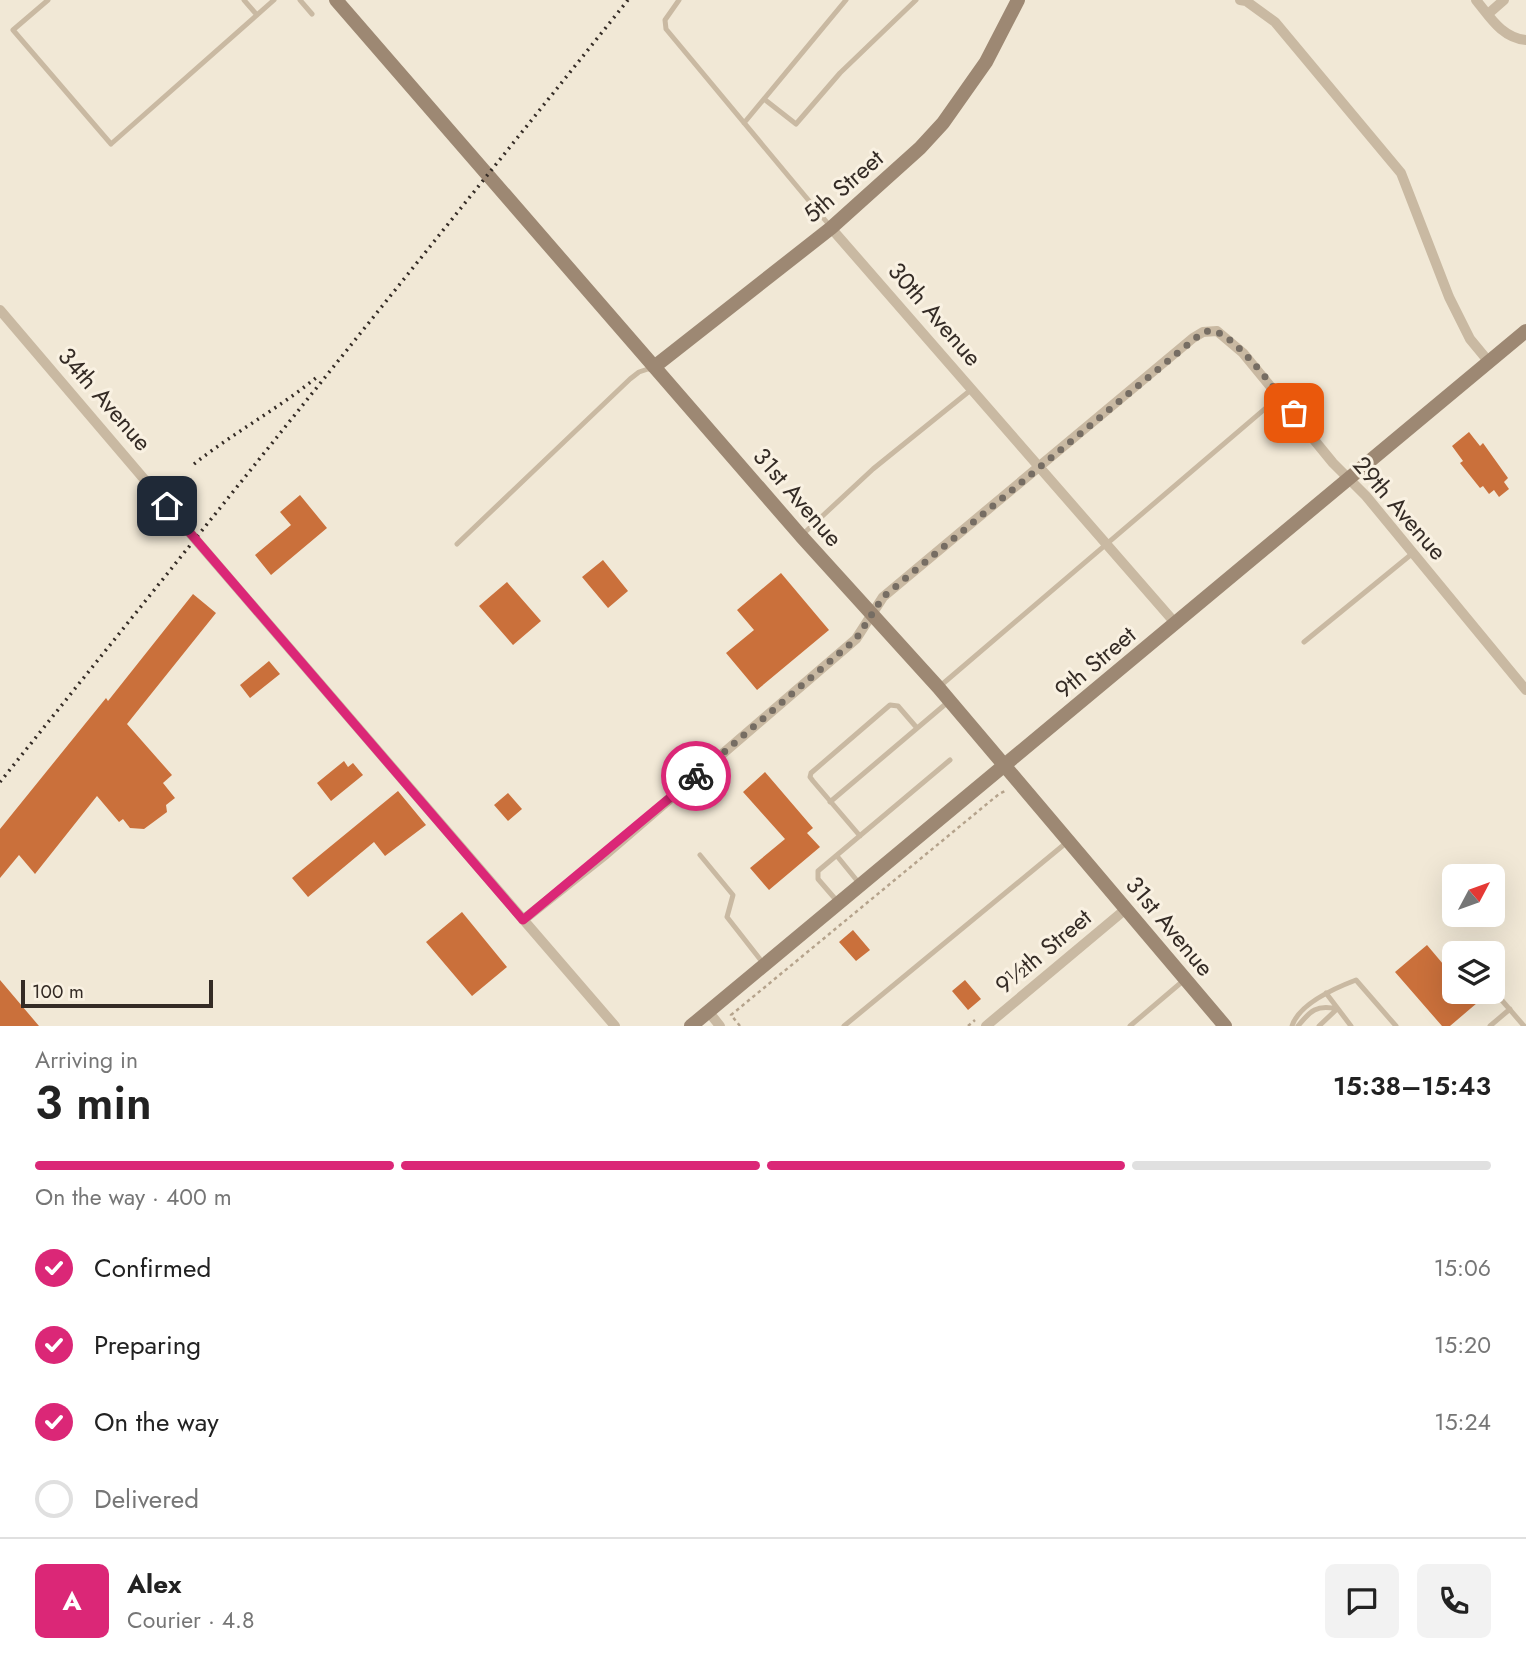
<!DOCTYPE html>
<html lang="en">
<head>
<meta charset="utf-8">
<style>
  :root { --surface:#fff; --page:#f2f2f2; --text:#222; --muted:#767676; --line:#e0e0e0; --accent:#db2777 }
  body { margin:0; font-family:Jost,sans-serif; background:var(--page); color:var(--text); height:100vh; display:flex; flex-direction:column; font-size:26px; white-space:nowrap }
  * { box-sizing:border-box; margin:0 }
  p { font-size:23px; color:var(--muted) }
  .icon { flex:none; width:38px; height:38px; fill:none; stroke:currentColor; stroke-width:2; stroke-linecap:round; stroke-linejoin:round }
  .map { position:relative; height:1026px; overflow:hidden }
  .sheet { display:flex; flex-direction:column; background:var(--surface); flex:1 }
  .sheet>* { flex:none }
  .needle { width:46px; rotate:49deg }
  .controls { position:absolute; left:1442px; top:864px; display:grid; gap:14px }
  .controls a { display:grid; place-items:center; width:63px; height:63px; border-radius:10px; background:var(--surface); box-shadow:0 7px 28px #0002; font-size:35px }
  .scale { position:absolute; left:21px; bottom:18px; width:192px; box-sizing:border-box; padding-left:7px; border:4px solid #342b25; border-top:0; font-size:19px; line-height:24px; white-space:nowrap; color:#342b25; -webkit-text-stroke:5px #f9f1e2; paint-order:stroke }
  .pin { position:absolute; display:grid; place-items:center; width:60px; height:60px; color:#fff; margin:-30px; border-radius:14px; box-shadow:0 4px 10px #0006 }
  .courier { position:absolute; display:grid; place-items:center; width:70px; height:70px; margin:-35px; border:5px solid #db2777; border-radius:50%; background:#fff; color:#222; box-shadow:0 2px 9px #0007 }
  .summary em { font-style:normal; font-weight:600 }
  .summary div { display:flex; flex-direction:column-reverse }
  .summary { display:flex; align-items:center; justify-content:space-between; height:119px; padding:0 35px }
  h1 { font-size:46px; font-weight:600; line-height:52px }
  .bar { display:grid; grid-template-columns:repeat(4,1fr); gap:10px 7px; align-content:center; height:84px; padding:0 35px }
  .bar i { height:9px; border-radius:5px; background:var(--line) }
  .bar .active { background:var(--accent) }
  .bar p { grid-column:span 4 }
  .line { display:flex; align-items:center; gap:18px; padding:0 35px; border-top:2px solid var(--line) }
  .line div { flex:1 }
  .round { display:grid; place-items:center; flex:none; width:74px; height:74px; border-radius:10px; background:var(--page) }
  ol { padding:0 35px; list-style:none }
  li { display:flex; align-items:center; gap:21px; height:77px }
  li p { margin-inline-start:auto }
  li .icon { padding:7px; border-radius:50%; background:var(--accent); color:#fff; stroke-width:4 }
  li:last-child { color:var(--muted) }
  li i { width:38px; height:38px; border:4px solid var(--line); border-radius:50% }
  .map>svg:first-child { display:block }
  .building { fill:#ca703b }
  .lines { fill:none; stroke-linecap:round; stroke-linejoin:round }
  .path { stroke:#b5a38c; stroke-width:2.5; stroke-dasharray:3.5 3.5; stroke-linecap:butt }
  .lane { stroke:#c9b9a2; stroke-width:5 }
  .street { stroke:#c9b9a2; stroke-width:10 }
  .secondary { stroke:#9d8873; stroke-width:14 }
  .rail { stroke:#342b25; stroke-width:3.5; stroke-dasharray:2 5; stroke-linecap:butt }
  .done { stroke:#766d63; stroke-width:7; stroke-dasharray:0 12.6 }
  .route { stroke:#db2777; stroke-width:9 }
  .labels { text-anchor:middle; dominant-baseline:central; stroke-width:6; stroke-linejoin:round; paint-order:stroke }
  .street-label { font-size:24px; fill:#342b25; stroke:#f9f1e2 }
</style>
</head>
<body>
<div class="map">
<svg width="1526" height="1026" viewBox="0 0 1526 1026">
  <rect width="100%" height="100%" fill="#f1e8d6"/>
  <path class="building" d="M1469,432L1480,446L1483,443L1508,478L1504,482L1509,489L1499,497L1494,490L1489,494L1483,486L1480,488L1460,463L1463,461L1452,446Z
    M300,495L327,528L271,575L255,555L291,525L280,512Z
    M603,560L628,591L608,608L582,577Z
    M781,573L829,630L757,690L726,653L754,630L737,610Z
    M507,582L541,621L513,645L479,606Z
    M193,594L216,613L127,724L172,775L163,783L175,798L166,805L167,812L144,829L130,828L123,819L119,822L97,796L35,874L19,855L0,878V829L106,698L108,701Z
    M269,661L280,674L250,698L240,685Z
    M344,761L348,767L353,763L363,775L331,801L317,783Z
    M765,772L813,828L807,833L820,847L769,890L750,868L785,839L743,792Z
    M398,791L426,825L385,856L374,842L308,897L292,878Z
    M508,793L522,809L508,821L494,805Z
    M462,912L507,967L472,996L426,942Z
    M853,930L870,950L856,961L839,942Z
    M1427,945L1454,977V992H1468L1477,1003L1450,1026H1442L1395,972Z
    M0,980L39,1026H0Z
    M965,980L981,999L968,1010L952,991Z"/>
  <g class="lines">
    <path class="path" d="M740,1026L731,1015L999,794L1007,790
      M968,1026L975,1020"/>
    <path class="lane" d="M48,0L13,30L111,144L274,0
      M244,0L257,15
      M300,0L312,14
      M679,0L665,20L666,29L830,226
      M764,99L796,124L840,73L916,0
      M744,123L846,0
      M802,535L873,469L972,389
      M457,544L630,379L639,372L651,368
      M1304,642L1413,553
      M939,687L1280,396
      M830,802L948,702
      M860,836L813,781L810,777L811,773L890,705L898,706L917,728
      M700,855L733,895L727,917L763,963
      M837,856L859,883
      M837,901L818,879V871L950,760
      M1457,947L1462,954
      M1493,990L1524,1026
      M1326,993L1351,1026
      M844,1026L1066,843
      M1130,1026L1183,981
      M1292,1026C1299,1004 1335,988 1356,980L1396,1026
      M1298,1026C1310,1011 1317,1004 1337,1009
      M1319,1026L1337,1009
      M1490,1026L1510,1009"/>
    <path class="street" d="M1240,0L1246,1L1275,22L1401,173L1449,297L1470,339L1489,362
      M1476,0C1490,17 1502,38 1526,40
      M1488,14L1504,0
      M831,228L1176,624
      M0,310L196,540L615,1026
      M523,920L606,854L856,639L883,597L1193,338L1203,332L1217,331L1243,353L1333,463L1366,496L1526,690
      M708,1011L720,1026
      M986,1026L1127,908"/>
    <path class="secondary" d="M336,0L801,536L938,687L1225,1026
      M654,367L831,228L920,148L943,123L986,62L1018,0
      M691,1026L1526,331"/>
    <path class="rail" d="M194,464C233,433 278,409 317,377
      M0,782L628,0"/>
  </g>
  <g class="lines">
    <path class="done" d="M696,776L856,639L883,597L1203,332C1209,331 1214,330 1219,333C1241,343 1277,392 1294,413"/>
    <path class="route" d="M167,506L523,920L696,776"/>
  </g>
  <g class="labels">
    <g class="street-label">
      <text transform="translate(843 186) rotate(-41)">5th Street</text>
      <text transform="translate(935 314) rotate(49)">30th Avenue</text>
      <text transform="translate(105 399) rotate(49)">34th Avenue</text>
      <text transform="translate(798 497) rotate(49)">31st Avenue</text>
      <text transform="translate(1400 508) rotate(49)">29th Avenue</text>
      <text transform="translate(1095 662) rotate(-40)">9th Street</text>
      <text transform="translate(1170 926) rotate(50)">31st Avenue</text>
      <text transform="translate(1043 951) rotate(-40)">9½th Street</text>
    </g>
  </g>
</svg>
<div class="controls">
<a><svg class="needle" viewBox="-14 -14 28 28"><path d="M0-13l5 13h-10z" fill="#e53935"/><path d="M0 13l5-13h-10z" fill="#767676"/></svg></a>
<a><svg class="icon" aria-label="layers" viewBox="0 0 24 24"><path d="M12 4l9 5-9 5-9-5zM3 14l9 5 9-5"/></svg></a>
</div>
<div class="scale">100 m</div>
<div class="pin" style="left:1294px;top:413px;background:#ea580c"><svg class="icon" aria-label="bag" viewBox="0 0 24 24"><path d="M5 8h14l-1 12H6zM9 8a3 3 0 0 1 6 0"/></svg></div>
<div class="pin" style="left:167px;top:506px;background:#1f2937"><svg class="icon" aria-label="home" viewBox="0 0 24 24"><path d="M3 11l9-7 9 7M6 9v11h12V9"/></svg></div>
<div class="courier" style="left:696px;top:776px"><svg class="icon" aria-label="bike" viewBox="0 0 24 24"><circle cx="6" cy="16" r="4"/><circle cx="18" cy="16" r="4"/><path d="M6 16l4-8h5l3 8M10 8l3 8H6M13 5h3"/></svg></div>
</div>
<section class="sheet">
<div class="summary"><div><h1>3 min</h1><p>Arriving in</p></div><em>15:38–15:43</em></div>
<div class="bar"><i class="active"></i><i class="active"></i><i class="active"></i><i></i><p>On the way · 400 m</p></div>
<ol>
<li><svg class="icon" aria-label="check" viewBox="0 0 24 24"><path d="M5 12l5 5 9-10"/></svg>Confirmed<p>15:06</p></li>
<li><svg class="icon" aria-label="check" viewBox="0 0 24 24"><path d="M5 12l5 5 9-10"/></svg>Preparing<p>15:20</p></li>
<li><svg class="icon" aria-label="check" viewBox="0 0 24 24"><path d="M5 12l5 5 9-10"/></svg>On the way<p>15:24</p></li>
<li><i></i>Delivered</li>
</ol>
<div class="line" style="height:126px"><b class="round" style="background:var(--accent);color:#fff">A</b><div><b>Alex</b><p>Courier · 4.8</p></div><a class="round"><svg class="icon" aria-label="chat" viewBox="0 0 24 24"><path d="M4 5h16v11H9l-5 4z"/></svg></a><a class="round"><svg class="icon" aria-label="phone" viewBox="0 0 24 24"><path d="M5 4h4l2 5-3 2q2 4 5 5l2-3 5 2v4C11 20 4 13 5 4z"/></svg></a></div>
</section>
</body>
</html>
